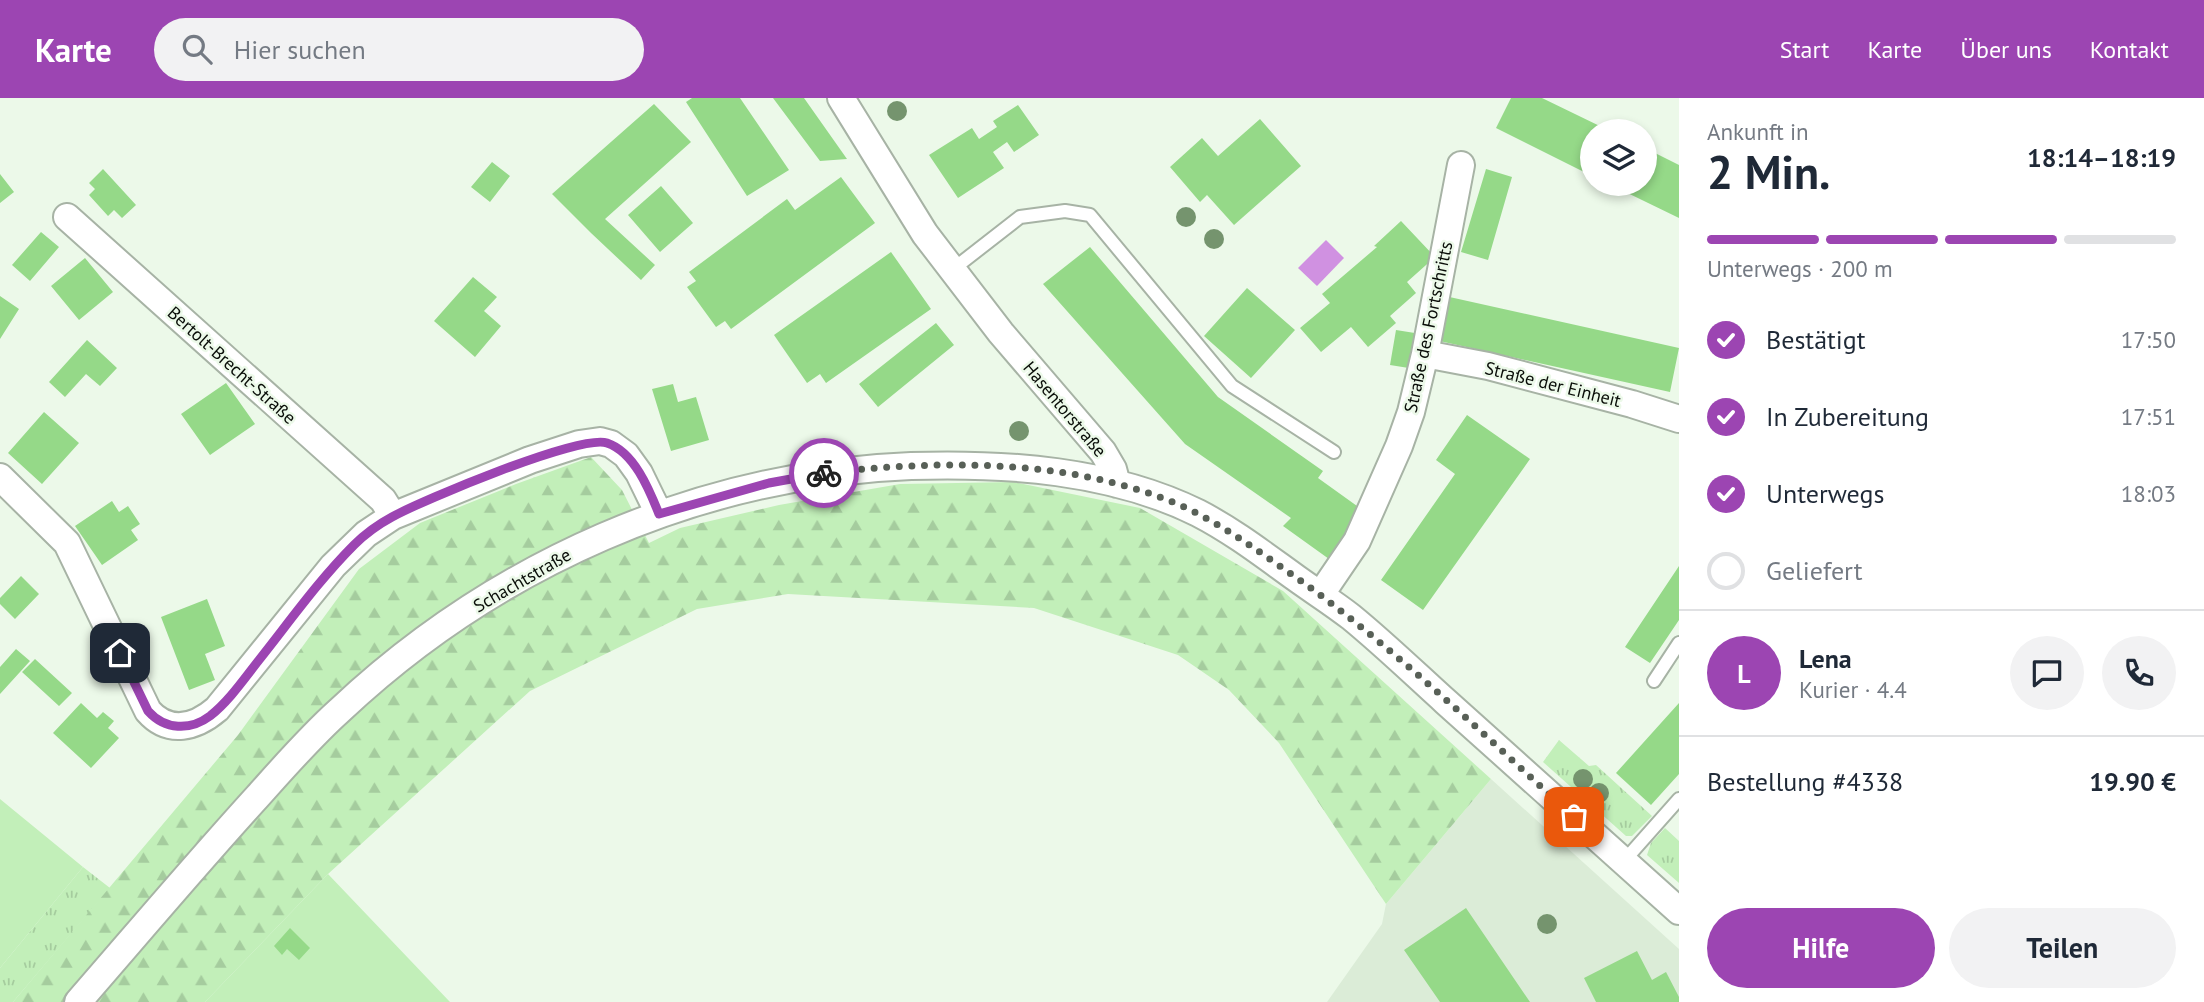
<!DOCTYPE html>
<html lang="de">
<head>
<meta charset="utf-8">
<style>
  :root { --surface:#fff; --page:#f2f2f3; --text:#1f2937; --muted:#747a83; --line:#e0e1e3; --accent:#9c45b2 }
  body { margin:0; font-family:"PT Sans",sans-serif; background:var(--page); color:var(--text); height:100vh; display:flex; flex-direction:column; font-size:26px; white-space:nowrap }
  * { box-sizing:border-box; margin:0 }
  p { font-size:23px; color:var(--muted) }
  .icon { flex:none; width:38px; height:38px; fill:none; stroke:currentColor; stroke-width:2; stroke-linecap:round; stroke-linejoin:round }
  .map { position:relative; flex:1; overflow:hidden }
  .sheet { display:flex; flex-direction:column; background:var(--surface); width:525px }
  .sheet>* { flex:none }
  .tools { position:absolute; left:1580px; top:21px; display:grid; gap:14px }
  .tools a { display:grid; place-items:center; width:77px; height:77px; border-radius:50%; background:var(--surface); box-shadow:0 4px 10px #0003; font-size:35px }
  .pin { position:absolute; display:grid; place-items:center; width:60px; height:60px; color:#fff; margin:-30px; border-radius:14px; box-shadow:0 4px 10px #0006 }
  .courier { position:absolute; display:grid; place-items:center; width:70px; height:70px; margin:-35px; border:5px solid #9c45b2; border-radius:50%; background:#fff; color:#222; box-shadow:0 2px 9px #0007 }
  .head em { font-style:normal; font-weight:800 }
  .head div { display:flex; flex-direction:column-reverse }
  .head { display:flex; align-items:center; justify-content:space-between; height:119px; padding:0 28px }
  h1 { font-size:46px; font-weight:800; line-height:52px }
  .bar { display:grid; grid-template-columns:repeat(4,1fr); gap:10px 7px; align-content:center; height:84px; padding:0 28px }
  .bar i { height:9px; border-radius:5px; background:var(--line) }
  .bar .current { background:var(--accent) }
  .bar p { grid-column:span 4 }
  .line { display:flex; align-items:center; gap:18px; padding:0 28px; border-top:2px solid var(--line) }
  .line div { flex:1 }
  .round { display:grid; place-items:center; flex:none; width:74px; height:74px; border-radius:37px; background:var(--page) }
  ol { padding:0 28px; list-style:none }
  li { display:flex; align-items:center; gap:21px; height:77px }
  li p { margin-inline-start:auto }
  li .icon { padding:7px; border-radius:50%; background:var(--accent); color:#fff; stroke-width:4 }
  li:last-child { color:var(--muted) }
  li i { width:38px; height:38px; border:4px solid var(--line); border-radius:50% }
  .button { display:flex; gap:14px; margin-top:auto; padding:14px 28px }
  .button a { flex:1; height:80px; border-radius:42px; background:var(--accent); color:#fff; font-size:28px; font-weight:800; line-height:80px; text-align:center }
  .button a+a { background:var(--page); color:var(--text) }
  header { display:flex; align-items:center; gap:42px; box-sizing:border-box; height:98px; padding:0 35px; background:var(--accent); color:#fff }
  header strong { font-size:33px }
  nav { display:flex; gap:38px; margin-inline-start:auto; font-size:24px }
  .search { width:490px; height:63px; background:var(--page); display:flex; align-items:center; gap:18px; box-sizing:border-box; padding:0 24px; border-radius:38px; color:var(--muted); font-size:26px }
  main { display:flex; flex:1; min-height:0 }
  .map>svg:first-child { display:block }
  .built { fill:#dbecd7 }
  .grass { fill:url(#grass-tufts) }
  .forest { fill:url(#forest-firs) }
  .garden { fill:#c2efb9 }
  .water { fill:#d091e1 }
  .building { fill:#95d988 }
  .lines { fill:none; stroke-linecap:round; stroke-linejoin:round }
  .service-casing { stroke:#a7b3a5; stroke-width:16 }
  .minor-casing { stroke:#a7b3a5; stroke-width:30 }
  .service { stroke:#fff; stroke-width:12 }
  .minor { stroke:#fff; stroke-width:26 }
  .tree { fill:#75946e }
  .done { stroke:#586057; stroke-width:7; stroke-dasharray:0 12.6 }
  .route { stroke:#9c45b2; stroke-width:9 }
  .labels { text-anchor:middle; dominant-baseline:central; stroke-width:5; stroke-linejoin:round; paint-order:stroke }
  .street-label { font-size:18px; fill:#090d08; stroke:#ecf9e9 }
</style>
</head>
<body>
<header>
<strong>Karte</strong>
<div class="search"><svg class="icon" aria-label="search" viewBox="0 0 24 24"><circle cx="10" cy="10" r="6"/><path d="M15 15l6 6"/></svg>Hier suchen</div>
<nav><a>Start</a><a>Karte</a><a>Über uns</a><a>Kontakt</a></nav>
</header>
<main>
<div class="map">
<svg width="1679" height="904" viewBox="0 0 1679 904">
  <defs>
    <pattern id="grass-tufts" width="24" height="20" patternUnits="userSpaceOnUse" patternTransform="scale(1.75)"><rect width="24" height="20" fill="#c2efb9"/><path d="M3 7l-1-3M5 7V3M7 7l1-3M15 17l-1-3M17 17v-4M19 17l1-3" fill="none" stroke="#a5cc9e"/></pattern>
    <pattern id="forest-firs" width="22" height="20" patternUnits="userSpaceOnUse" patternTransform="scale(1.75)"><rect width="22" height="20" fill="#c2efb9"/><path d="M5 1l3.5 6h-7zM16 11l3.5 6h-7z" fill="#a5cc9e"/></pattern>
  </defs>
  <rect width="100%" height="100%" fill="#ecf9e9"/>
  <path class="built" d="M1491,681L1679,851V904H1327L1382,826L1386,806Z"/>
  <path class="grass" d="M1559,642L1589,668L1596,667L1652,718L1632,738H1626L1543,664Z
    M1665,730L1679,743V785L1647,757L1651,745Z
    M83,769L110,790L13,904H0V870Z"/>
  <path class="forest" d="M591,359L622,392L649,445L680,430L779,407L900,386L1014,384L1140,410L1283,493L1491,681L1386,806L1279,645L1229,592L1178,557L1034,510L788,496L697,511L530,593L328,776L205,904H13L238,637L359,471L420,425L516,386Z"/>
  <path class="garden" d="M0,701L83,769L0,870Z
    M328,776L450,904H205Z"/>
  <path class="water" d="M1326,142L1344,160L1317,188L1298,170Z"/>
  <path class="building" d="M692,0H740L789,72L747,98L686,4Z
    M773,0H804L847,61L820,63Z
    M1511,0H1542L1610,33H1592V78L1496,30Z
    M654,6L691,44L605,121L655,167L641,182L591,135L552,96Z
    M1018,7L1039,37L1014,54L1007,44L993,54L1004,70L958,100L929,57L972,30L979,41L997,29L993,23Z
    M1260,21L1301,68L1234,127L1207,97L1200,104L1170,69L1202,40L1218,58Z
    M1645,50L1679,67V120L1609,86H1645Z
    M492,64L510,78L490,104L471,89Z
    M103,71L136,107L122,120L114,112L108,118L89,97L95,91L89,85Z
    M1486,71L1512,79L1488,162L1461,154Z
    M0,76L14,94L0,105Z
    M841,79L875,125L731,231L725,223L716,229L687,189L696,183L689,174L787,101L795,112Z
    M661,88L693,125L660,154L628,117Z
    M1401,123L1435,159L1407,184L1416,195L1390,218L1396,225L1368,249L1351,229L1321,254L1300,230L1330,205L1322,196L1377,149L1374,148Z
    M41,134L59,149L30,183L12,167Z
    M1090,149L1218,299L1323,373L1318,380L1364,413L1329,461L1283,428L1291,420L1185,346L1043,186Z
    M891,154L931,211L826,285L820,276L807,285L774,237Z
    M85,160L113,194L79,222L51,188Z
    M473,179L497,199L484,213L501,228L475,259L434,223Z
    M1247,190L1295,232L1251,280L1204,238Z
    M0,198L19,211L0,241Z
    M1445,198L1679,250L1670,294L1435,242Z
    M936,225L954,247L878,309L859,286Z
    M1396,232L1421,236L1415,271L1390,267Z
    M87,242L117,270L100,288L86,276L65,299L49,284Z
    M226,285L255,326L210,357L181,316Z
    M673,286L678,304L696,299L709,342L671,353L652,291Z
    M44,314L79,345L42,386L8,355Z
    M1467,317L1530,361L1423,512L1381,482L1455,376L1436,362Z
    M112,403L119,414L128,408L140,426L131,432L138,442L102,467L75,428Z
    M1679,468V522L1650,565L1625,549Z
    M21,478L39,496L15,521L0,506V500Z
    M207,501L225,548L205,556L215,582L189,592L161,519Z
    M16,551L30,563L0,596V569Z
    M35,561L72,595L59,608L22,574Z
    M81,605L97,620L103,614L114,623L108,630L119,640L91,670L53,635Z
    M1679,605V676L1651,707L1616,675Z
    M1466,810L1530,904H1440L1404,852Z
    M290,830L310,850L299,862L287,851L282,857L274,848Z
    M1637,853L1652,882L1666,874L1679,899V904H1596L1584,880Z"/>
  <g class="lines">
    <defs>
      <path id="service" d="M952,172L1020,119L1065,113L1090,117L1232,288L1334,354
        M1654,583L1679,545
        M1624,763L1679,701"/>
      <path id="minor" d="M841,0L925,136L1001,235L1103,354L1113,371L1117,386
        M67,119L383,402L393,418
        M1425,256L1488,268L1632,306L1679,321
        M0,379L67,445L148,613C169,637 196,629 217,611L333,468L366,436L393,418L530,362L579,346L600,343L611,346L626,357L639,375L659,416
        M1321,496L1357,443L1399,348L1411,314L1425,256L1461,67
        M78,904C138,835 197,765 258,698C284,669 310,639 339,613C494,467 698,376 911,368C1006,365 1111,372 1198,415C1233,433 1264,457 1296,480C1314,493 1333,505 1351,519C1384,546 1415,576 1446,604C1524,674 1602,743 1679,813"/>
    </defs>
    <use href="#service" class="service-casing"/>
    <use href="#minor" class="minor-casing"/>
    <use href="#service" class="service"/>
    <use href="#minor" class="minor"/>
  </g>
  <g class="tree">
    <circle cx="897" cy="13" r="10"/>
    <circle cx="1186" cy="119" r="10"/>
    <circle cx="1214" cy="141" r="10"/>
    <circle cx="1019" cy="333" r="10"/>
    <circle cx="1583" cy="681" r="10"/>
    <circle cx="1599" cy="695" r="10"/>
    <circle cx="1547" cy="826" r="10"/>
  </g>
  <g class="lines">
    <path class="done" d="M824,375C939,362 1066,360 1175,405C1220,424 1258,453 1297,480C1396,551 1484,637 1574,719"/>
    <path class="route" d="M120,555L148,613C165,632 190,633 210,618C229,603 244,581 259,562C290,523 319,482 354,447C365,436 379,426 392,419C423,402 580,336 607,345C634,354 649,391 659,416L769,385L824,375"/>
  </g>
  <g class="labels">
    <g class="street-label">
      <text transform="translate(1428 229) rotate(-78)">Straße des Fortschritts</text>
      <text transform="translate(232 267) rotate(42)">Bertolt-Brecht-Straße</text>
      <text transform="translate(1553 286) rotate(14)">Straße der Einheit</text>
      <text transform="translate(1065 311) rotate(50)">Hasentorstraße</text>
      <text transform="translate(522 482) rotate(-30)">Schachtstraße</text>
    </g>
  </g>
</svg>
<div class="tools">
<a><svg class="icon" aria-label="layers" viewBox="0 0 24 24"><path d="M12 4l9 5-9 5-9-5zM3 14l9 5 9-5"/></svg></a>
</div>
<div class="pin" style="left:1574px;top:719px;background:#ea580c"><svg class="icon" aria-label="bag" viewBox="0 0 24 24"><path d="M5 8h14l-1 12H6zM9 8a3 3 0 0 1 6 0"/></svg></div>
<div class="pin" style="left:120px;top:555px;background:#1f2937"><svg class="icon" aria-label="home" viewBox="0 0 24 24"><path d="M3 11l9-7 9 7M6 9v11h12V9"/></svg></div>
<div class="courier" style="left:824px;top:375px"><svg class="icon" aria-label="bike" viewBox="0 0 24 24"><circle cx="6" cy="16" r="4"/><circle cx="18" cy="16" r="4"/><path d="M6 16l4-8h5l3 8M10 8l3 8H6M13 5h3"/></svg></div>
</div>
<section class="sheet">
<div class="head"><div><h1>2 Min.</h1><p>Ankunft in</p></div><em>18:14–18:19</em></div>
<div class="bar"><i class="current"></i><i class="current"></i><i class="current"></i><i></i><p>Unterwegs · 200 m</p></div>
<ol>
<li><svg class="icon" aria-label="check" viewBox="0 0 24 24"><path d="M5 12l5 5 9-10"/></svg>Bestätigt<p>17:50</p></li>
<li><svg class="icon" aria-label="check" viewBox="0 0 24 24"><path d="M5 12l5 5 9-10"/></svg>In Zubereitung<p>17:51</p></li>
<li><svg class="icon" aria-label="check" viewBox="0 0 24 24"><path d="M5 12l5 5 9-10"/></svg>Unterwegs<p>18:03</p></li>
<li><i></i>Geliefert</li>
</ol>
<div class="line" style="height:126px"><b class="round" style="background:var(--accent);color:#fff">L</b><div><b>Lena</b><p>Kurier · 4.4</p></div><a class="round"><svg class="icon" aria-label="chat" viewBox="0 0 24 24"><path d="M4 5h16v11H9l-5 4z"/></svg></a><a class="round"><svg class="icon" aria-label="phone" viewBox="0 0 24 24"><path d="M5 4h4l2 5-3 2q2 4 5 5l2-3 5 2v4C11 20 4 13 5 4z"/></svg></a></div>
<div class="line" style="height:91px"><div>Bestellung #4338</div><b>19.90 €</b></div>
<div class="button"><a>Hilfe</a><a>Teilen</a></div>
</section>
</main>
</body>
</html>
